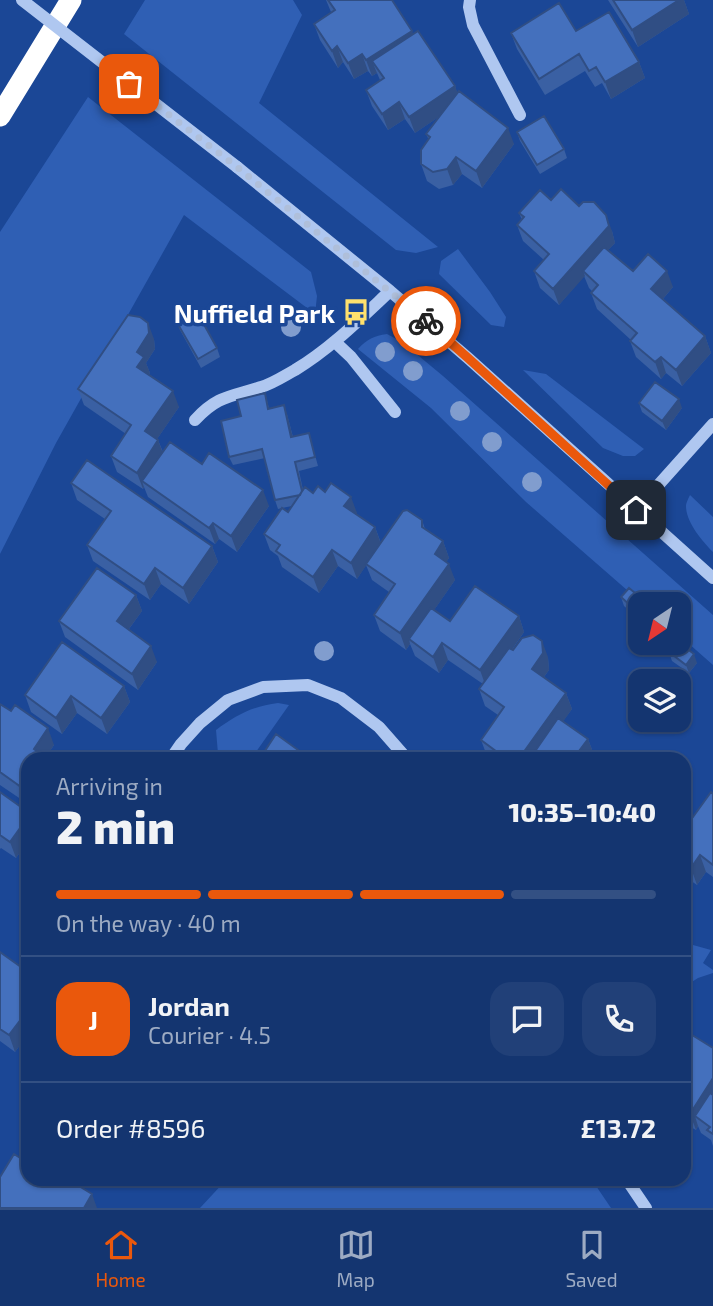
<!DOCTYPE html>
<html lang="en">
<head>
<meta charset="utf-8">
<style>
  :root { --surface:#143570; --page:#214078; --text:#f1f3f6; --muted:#9dabc3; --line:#335083; --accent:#ea580c }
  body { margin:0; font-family:"Exo 2",sans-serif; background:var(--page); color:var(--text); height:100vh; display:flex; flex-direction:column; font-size:26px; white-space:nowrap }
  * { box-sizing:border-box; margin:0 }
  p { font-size:23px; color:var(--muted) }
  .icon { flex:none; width:38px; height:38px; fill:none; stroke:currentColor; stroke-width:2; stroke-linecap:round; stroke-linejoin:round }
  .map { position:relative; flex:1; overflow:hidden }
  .panel { position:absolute; left:21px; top:752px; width:670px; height:434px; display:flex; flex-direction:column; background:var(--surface); border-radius:21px; box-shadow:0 2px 5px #0004,0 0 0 2px var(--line) }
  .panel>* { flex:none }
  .needle { width:46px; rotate:215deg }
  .controls { position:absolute; left:628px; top:592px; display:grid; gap:14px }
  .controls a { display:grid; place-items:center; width:63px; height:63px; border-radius:14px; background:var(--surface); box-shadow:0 2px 5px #0004,0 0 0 2px var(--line); font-size:35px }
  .pin { position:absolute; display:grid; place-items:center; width:60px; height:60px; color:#fff; margin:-30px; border-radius:14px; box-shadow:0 4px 10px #0006 }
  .courier { position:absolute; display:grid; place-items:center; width:70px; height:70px; margin:-35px; border:5px solid #ea580c; border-radius:50%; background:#fff; color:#222; box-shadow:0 2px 9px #0007 }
  .overview em { font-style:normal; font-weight:800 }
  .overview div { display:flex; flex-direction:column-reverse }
  .overview { display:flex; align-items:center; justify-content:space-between; height:119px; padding:0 35px }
  h1 { font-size:46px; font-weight:800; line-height:52px }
  .bar { display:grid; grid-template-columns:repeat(4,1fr); gap:10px 7px; align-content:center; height:84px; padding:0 35px }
  .bar i { height:9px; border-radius:5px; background:var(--line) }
  .bar .selected { background:var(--accent) }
  .bar p { grid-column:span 4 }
  .line { display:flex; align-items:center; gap:18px; padding:0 35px; border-top:2px solid var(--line) }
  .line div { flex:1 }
  .round { display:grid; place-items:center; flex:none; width:74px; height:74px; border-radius:21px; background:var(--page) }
  .tabs { display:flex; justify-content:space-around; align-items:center; height:98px; border-top:2px solid var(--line); background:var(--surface); font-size:19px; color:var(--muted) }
  .tabs a { display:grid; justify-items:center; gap:4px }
  .tabs .selected { color:var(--accent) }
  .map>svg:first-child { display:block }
  .green { fill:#2f5fb4 }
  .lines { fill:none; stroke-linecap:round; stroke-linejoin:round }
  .minor { stroke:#afc7f0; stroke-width:12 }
  .highway { stroke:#fff; stroke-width:21 }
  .minor-bridge { stroke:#afc7f0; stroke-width:12 }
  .tree { fill:#819dce }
  .wall { fill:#3a60a3; fill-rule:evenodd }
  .shaded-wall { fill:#304e84 }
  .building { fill:#4470bd; stroke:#304e84; stroke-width:2 }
  .done { stroke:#afbfda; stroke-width:7; stroke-dasharray:0 12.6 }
  .route { stroke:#ea580c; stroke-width:9 }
  .labels { text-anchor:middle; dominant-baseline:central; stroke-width:7; stroke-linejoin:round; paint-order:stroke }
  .poi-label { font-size:26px; font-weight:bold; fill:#fff; stroke:#1b4796; text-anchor:end }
</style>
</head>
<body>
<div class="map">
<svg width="713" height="1208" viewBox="0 0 713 1208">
  <rect width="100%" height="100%" fill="#1b4796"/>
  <path class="green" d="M145,0H293L302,15L259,103L438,247L416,253L396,250L124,34Z
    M88,97L311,272L317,296L315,314L184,215L56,443L0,554V232Z
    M458,249L490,292L506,317L504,327L491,325L439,274L441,261Z
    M387,334L402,342L443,376L713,615V665L679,635V604H643L526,502L431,408L358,349C367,339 374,336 387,334Z
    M523,370L546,374L644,449L635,456H623L603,448Z
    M690,495L713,517V552C702,541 686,522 686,506C686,503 689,497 690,495Z
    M278,703L289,705L251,759H214L218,754L216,730C236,715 253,706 278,703Z
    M684,945H693L711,950L703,963L713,970V973L698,978L684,987Z
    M226,1180H592L611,1208H200Z"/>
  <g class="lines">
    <path class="minor" d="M470,0L469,7L473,25L520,115
      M237,167L390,291L468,358L713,578
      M335,342L351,357L395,412
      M195,420C218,395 231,397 261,387C272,384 284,376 295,370C330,349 360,319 390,291
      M636,510L713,424
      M170,760L181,744L200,723L228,700L263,687L308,685L341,698L379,727L408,760
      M627,1180L646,1208"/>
    <path class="highway" d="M0,116L71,0"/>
    <path class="minor-bridge" d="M22,0L237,167"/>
  </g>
  <g class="tree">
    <circle cx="291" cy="327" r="10"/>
    <circle cx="385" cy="352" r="10"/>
    <circle cx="413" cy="371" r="10"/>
    <circle cx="460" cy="411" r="10"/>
    <circle cx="492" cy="442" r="10"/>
    <circle cx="532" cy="482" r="10"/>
    <circle cx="324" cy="651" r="10"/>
  </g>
  <path class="wall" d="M326,0H392L413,34L455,86L457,93L514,144L482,188L462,174L453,185L439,189L427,181L421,164L429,140L426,134L440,116L415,133L405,119L388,130L372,106L366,90L380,80L377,73L372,76L368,71L354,79L343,62L338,68L320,40L314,24L331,12Z
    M608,0H684L689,14L638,47Z
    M576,31L639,62L645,78L611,99L602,83L595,87L585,71L545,95L517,49L511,33Z
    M517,132L564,149L567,158L540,174L520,141Z
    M551,200L579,206L612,231L615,243L608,250L633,271L673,287L663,299L705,336L711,353L682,386L666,373L661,379L636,357L630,341L631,340L597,309L591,293L592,291L589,288L584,276L559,305L540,288L534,271L544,260L523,241L517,225L522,220L519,213Z
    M176,321L217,348L220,357L201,368L180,330Z
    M154,339L155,349L146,363L150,373L149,375L179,407L157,439L158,440L163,452L202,464L269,506L237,552L219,539L215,544L148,497L144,487L143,489L117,472L111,456L126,434L84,405L78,389Z
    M265,393L269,408L287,414L293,437L309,433L318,466L299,471L303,490L313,493L357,513L356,514L375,527L381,543L422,520L425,529L443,541L449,558L446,562L455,580L434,610L450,621L519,616L524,632L512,650L548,657L549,670L544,677L566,693L572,709L563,721L588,739L594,755L591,760H491L487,756L481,740L498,715L485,706L479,689L483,684L448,660L439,673L415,656L410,644L406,650L380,631L374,615L389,592L372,580L366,565L357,579L338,566L319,593L282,567L278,556L270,550L264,534L282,508L278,509L275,500L265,458L233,465L229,457L241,416ZM292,506L288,512L282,508Z
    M639,403L682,408L666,430L642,412Z
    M71,483L212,546L218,562L189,604L161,584L150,600L93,561L87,545L105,519L77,500Z
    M136,595L142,611L129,629L157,662L138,690L65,637L59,621Z
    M621,597L641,598L643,604H640V612L637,617L624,606Z
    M669,652L697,663L689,673L672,661Z
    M124,686L130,702L107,734L77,713L62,734L31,712L25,695Z
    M0,704L54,745L46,757L28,760V804L0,785Z
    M0,792L28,812V841L16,858L1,848L0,849Z
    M713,794V877L706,872L697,885L684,876V804L689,816L693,817Z
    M0,952L28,972V1041L25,1038L15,1052L0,1041Z
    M684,1030L713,1048V1146L711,1140L701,1133L698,1126L696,1130L684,1123Z"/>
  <path class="shaded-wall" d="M679,0H684L689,14L638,47L632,30Z
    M412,31L418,47L372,61L377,73L372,76L366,60Z
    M337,46L343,62L338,68L332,51Z
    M362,54L368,71L354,79L348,63Z
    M639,62L645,78L611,99L605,82Z
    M455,86L461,102L415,133L409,117Z
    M399,102L405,119L388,130L382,114Z
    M508,128L514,144L482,188L476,171Z
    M456,157L462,174L453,185L447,169Z
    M606,215L612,231L615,243L586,274L583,271L585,276L559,305L553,289Z
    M667,271L673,287L657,306L651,289Z
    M148,323L154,339L155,349L146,363L150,373L143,383L137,367V352Z
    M705,336L711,353L682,386L676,370Z
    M661,357L666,373L661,379L655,362Z
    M173,391L179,407L151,448L145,431Z
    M679,399L682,408L666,430L662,421Z
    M284,405L287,414L295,446L291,437Z
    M158,440L164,456L142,481L144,487L143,489L137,473Z
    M263,490L269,506L237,552L231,536Z
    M351,497L357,513L350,522L344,506Z
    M213,523L219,539L215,544L209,528Z
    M375,527L381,544L357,579L351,563Z
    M443,541L449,558L441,570L435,554Z
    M212,546L218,562L189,604L183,588Z
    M332,550L338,566L319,593L313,577Z
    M449,564L455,580L412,642L409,639L410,644L406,650L400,633Z
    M155,568L161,584L150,600L144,584Z
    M136,595L142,611L123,637L117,621Z
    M641,598L643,604H640V612L637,617L633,608Z
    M519,616L524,632L486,687L480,670Z
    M542,641L548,657L549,670L538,685L532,669Z
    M442,643L448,660L439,673L433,657Z
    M151,646L157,662L138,690L132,674Z
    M694,654L697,663L689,673L686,665Z
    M124,686L130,702L107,734L101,718Z
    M566,693L572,709L536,760H518Z
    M71,696L77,713L62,734L56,718Z
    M48,728L54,745L44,760L34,749Z
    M588,739L594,755L591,760L579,751Z
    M685,804L691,820L684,829V805Z
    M28,817V841L16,858L10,842Z
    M700,855L706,872L697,885L691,868Z
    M19,1022L25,1038L15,1052L9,1035Z
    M713,1078V1104L695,1116L698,1126L696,1130L690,1114Z
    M92,1194L97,1208H84Z"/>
  <path class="building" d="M328,0H392L412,31L366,60L362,54L348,63L337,46L332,51L314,24L335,10Z
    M613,0H679L632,30Z
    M559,3L576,31L609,12L639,62L605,82L596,67L589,71L579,54L539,79L511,33Z
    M418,31L455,86L409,117L399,102L382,114L366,90L384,78L372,61Z
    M459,91L508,128L476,171L456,157L447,169L433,172L421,164V150L430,137L426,134Z
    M544,116L564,149L537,165L517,132Z
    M561,189L579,206L583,202H594L606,215L609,226L553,289L534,271L549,254L517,225L524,217L519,213L540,190L551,200Z
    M604,247L633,271L648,254L667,271L651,289L705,336L676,370L661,357L655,362L630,341L637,333L591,293L598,285L583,271Z
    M196,310L217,348L198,359L176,321Z
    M128,315L140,317L148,323L149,333L137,352L144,357L137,367L173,391L145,431L158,440L137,473L111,456L131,425L78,389Z
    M655,382L679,399L662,421L639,403Z
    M265,393L268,409L284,405L291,437L309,433L315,457L295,462L302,491L300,495L275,500L262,449L229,457L221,421L241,416L237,400Z
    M170,442L202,464L209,453L263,490L231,536L213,523L209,528L142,481Z
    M87,460L212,546L183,588L155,568L144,584L87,545L111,511L71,483Z
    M331,483L351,497L344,506L375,527L351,563L332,550L313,577L276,551L280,545L264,534L282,508L288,512L305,487L313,493L318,486L325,492Z
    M407,510L422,520V527L443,541L435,554L449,564L400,633L374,615L395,584L366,564L403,511Z
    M97,568L136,595L117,621L151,646L132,674L59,621Z
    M475,586L519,616L480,670L442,643L433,657L409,639L431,608L450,621Z
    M629,588L641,598L633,608L621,597Z
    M533,635L542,641L543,653L532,669L566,693L518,760H508L481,740L504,707L479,689L509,648L513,650L522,638Z
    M62,642L124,686L101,718L71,696L56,718L25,695Z
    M676,642H678L694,654L686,665L669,652Z
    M0,704L11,711L15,705L48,728L34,749L49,760H28V792L0,772Z
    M558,718L588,739L579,751L590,760H529Z
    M276,734L305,755L302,760H259Z
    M0,792L28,812V817L10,842L0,835Z
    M711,792L713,794V865L700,855L691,868L684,864V823L690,815L693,817Z
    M0,952L28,972V1029L19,1022L9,1035L0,1029Z
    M684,1030L713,1048V1078L690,1114L684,1110Z
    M710,1093L713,1095V1134L707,1130L710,1127L695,1116Z
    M14,1154L28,1163V1180H69L92,1194L84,1208H0V1177Z"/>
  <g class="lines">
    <path class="done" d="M129,84L237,167L426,321"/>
    <path class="route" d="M426,321L468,358L636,510"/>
  </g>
  <defs>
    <symbol id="bus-bare" viewBox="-9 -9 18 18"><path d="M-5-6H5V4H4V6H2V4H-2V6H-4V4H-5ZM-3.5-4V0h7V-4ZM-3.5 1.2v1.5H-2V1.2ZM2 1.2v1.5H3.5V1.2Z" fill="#ffe16d" stroke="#1b4796" stroke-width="2.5" paint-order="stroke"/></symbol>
  </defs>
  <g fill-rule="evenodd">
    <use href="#bus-bare" x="337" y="293" width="38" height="38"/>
  </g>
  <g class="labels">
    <g class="poi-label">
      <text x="335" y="312">Nuffield Park</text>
    </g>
  </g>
</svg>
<div class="controls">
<a><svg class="needle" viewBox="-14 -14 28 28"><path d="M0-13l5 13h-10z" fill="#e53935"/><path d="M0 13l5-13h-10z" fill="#9dabc3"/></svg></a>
<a><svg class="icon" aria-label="layers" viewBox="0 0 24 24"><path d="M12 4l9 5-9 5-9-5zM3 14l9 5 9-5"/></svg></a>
</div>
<div class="pin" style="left:129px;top:84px;background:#ea580c"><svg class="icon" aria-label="bag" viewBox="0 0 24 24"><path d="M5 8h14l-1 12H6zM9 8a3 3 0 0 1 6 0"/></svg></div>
<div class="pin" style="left:636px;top:510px;background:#1f2937"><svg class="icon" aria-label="home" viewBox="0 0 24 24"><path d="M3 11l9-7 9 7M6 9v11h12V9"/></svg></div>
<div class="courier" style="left:426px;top:321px"><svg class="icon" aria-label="bike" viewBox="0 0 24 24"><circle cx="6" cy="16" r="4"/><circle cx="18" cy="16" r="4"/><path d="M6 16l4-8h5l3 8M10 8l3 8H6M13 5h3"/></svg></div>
<section class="panel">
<div class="overview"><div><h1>2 min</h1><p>Arriving in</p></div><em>10:35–10:40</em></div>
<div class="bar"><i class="selected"></i><i class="selected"></i><i class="selected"></i><i></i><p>On the way · 40 m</p></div>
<div class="line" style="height:126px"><b class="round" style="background:var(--accent);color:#fff">J</b><div><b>Jordan</b><p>Courier · 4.5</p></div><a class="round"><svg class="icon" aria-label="chat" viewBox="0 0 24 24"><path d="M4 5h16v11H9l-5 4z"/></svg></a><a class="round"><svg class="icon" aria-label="phone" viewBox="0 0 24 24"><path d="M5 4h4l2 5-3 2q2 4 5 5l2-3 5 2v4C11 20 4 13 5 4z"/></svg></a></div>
<div class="line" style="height:91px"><div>Order #8596</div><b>£13.72</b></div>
</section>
</div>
<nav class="tabs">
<a class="selected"><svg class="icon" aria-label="home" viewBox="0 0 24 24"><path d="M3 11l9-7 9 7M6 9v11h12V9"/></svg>Home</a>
<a><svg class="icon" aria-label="map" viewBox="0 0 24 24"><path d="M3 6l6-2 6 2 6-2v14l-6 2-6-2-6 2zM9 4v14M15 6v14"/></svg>Map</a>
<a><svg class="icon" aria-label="saved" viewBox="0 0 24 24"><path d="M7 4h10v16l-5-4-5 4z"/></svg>Saved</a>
</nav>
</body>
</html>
